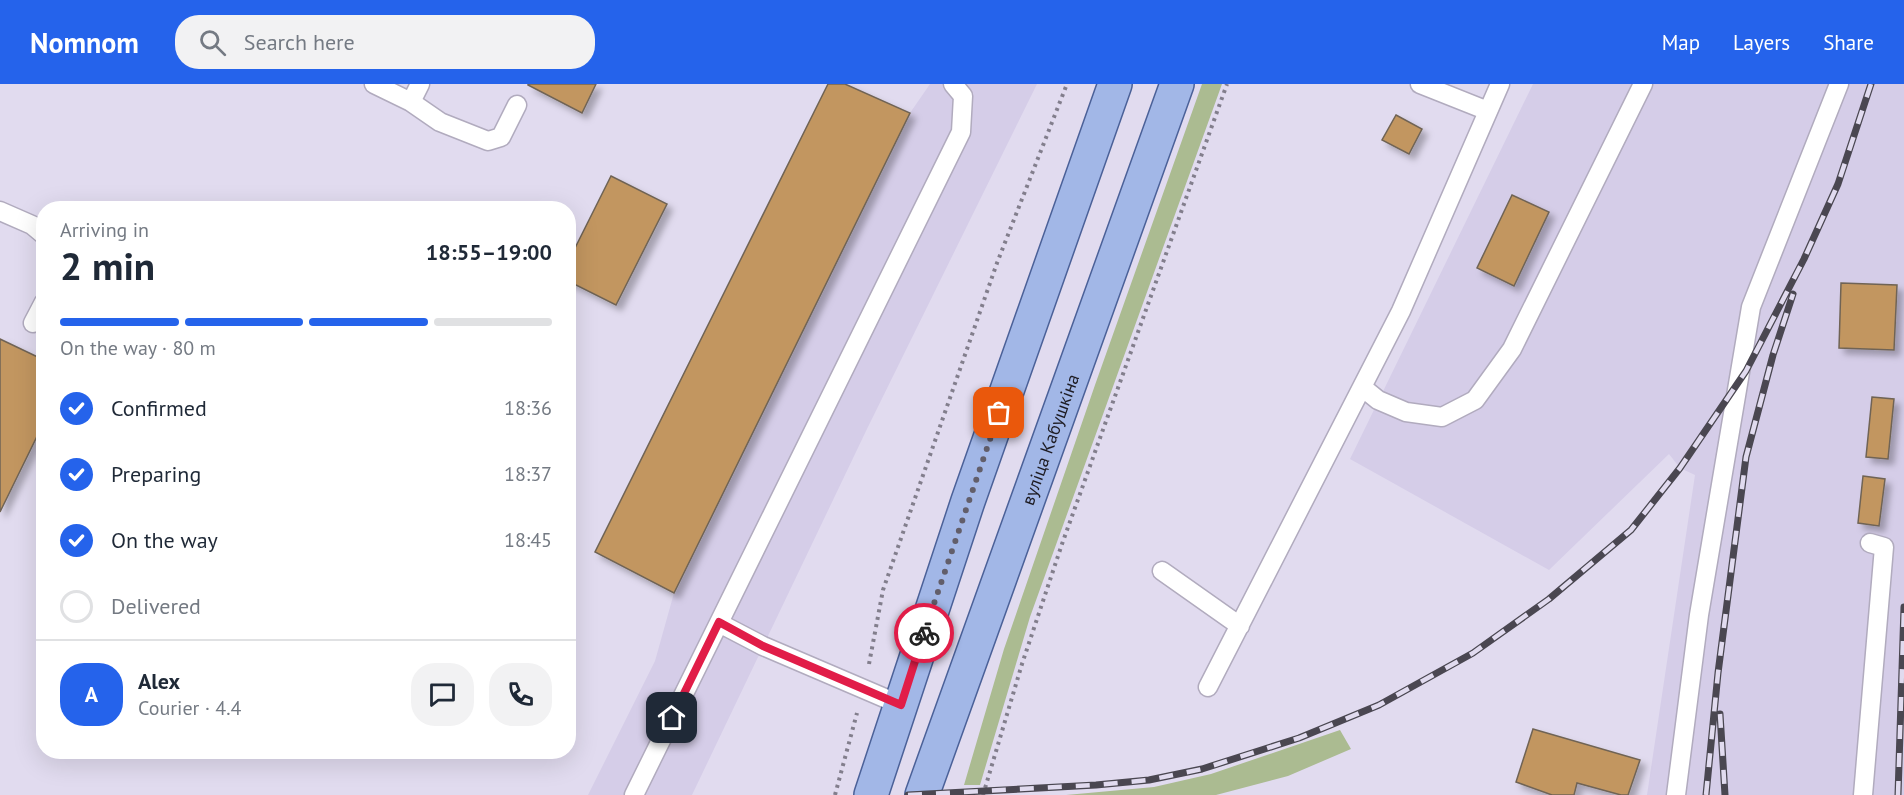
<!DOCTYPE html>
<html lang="en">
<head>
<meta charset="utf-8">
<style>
  :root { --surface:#fff; --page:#f2f2f3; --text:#1f2937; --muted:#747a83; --line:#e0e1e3; --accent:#2563eb }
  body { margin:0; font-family:"PT Sans",sans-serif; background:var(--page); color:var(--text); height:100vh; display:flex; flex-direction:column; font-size:22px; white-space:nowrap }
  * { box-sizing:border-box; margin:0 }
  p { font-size:20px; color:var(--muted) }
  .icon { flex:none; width:33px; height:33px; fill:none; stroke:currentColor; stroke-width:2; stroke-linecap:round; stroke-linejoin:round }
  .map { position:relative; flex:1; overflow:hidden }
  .sheet { position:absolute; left:36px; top:117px; width:540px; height:558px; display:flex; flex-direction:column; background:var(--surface); border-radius:24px; box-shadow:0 6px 24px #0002 }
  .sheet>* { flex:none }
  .pin { position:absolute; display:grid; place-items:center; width:51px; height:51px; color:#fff; margin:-26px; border-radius:12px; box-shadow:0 3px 9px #0006 }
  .courier { position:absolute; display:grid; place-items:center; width:60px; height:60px; margin:-30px; border:4px solid #e11d48; border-radius:50%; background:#fff; color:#222; box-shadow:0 2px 8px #0007 }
  .head em { font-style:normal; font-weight:800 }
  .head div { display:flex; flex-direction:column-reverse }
  .head { display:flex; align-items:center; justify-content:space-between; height:102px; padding:0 24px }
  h1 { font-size:39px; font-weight:800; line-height:45px }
  .bar { display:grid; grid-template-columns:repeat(4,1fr); gap:9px 6px; align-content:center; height:72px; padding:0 24px }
  .bar i { height:8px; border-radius:4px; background:var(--line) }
  .bar .selected { background:var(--accent) }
  .bar p { grid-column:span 4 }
  .line { display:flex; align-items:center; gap:15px; padding:0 24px; border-top:2px solid var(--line) }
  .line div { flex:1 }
  .round { display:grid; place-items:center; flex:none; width:63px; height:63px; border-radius:24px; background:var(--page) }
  ol { padding:0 24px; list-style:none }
  li { display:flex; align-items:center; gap:18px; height:66px }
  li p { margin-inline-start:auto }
  li .icon { padding:6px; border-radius:50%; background:var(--accent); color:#fff; stroke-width:4 }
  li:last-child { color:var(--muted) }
  li i { width:33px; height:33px; border:3px solid var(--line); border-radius:50% }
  header { display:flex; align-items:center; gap:36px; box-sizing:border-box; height:84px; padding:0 30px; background:var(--accent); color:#fff }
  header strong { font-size:28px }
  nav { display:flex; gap:33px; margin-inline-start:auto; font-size:21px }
  .search { width:420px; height:54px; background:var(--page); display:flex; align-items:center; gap:15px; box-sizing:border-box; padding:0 21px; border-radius:24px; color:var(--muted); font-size:22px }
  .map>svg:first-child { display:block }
  .built { fill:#d5cde8 }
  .green { fill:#abbb91 }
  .building { fill:#c29660; stroke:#706455; stroke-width:1.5; filter:url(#shadow) }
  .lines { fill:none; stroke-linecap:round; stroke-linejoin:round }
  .lane-casing { stroke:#b1abbe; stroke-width:21 }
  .primary-casing { stroke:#4b6198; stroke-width:36 }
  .path { stroke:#827e8c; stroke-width:4; stroke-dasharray:3 4.5; stroke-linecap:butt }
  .lane { stroke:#fff; stroke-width:18 }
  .primary { stroke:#a2b7e7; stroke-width:33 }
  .rail-casing { stroke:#4a4751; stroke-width:7 }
  .rail { stroke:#e1dbef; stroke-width:4.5; stroke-dasharray:14; stroke-linecap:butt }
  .done { stroke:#625e6a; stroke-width:6; stroke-dasharray:0 10.8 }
  .route { stroke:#e11d48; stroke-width:8 }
  .labels { text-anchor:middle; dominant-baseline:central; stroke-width:5; stroke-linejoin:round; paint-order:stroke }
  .street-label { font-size:18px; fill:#1d1b22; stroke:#e1dbef }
</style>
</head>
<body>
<header>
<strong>Nomnom</strong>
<div class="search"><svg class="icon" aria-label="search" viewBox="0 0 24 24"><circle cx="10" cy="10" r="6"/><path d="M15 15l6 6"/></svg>Search here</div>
<nav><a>Map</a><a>Layers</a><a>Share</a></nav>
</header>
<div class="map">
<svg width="1904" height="711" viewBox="0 0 1904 711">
  <defs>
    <filter id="shadow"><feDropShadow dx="5.5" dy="5.5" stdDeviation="3" flood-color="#0004"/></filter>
  </defs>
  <rect width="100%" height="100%" fill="#e1dbef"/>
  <path class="built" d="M930,0H1037L866,347L692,711H588L655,577L674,509L910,29Z
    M1533,0H1904V711H1647L1695,391L1680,384L1669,370L1549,486L1350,375Z"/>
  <path class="green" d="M1202,0H1222L1030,533L980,701H964L1004,565L1095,301Z
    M1340,646L1351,665L1288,692L1216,711H1066L1154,703L1211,690Z"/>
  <path class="building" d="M528,0H596L582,29L528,1Z
    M828,0H845L910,29L674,509L595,468Z
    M1396,31L1422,45L1409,70L1382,56Z
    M611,92L667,120L616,221L568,197V178Z
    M1512,111L1549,128L1514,202L1477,184Z
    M1841,199L1897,201L1894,266L1839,264Z
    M0,255L44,276V338L0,428Z
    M1872,313L1894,315L1888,375L1866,373Z
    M1863,392L1885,395L1879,442L1858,439Z
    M1533,645L1640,676L1628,711H1621L1577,699L1574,711H1552L1516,698Z"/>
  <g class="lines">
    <defs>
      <path id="lane" d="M374,0L411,18L440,38L488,57L501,53L517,21
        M1420,0L1488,27
        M411,18L420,0
        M0,127L32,141L44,151
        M33,239L44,218
        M1362,303L1378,316L1406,328L1442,333L1475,316L1512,265L1643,0
        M1162,487L1240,542
        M719,539L763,562L901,621
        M1208,603L1401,227L1500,0
        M634,711L961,48L963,12L953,0
        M1676,711L1699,531L1751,223L1839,0
        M1863,711L1884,463L1870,459"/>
      <g id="primary">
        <path d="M871,711L968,417L1115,0"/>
        <path id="s1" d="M922,711L1177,0"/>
      </g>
    </defs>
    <use href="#lane" class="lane-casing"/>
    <use href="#primary" class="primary-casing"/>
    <path class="path" d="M869,580L883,506L997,179L1067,0
      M835,711L857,629
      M983,711L1022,580L1062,460L1227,0"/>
    <use href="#lane" class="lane"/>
    <use href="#primary" class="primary"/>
    <defs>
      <path id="rail" d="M1720,630L1725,711
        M908,711L1096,701L1149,696L1202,685L1299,654L1379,621L1473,569L1549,515L1631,446L1680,384L1746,287L1804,175L1838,100L1871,0
        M1706,711L1718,589L1746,373L1773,271L1793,210
        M1898,711L1904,523"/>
    </defs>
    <use href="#rail" class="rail-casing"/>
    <use href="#rail" class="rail"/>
  </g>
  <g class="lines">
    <path class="done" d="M924,549L999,329"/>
    <path class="route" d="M672,634L719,538L763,562L901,621L924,549"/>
  </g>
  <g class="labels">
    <g class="street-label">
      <text stroke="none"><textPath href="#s1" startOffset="378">вуліца Кабушкіна</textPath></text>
    </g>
  </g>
</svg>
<div class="pin" style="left:999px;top:329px;background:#ea580c"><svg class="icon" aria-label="bag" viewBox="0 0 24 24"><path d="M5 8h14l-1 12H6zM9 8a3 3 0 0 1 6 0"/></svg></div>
<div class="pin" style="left:672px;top:634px;background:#1f2937"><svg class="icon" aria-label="home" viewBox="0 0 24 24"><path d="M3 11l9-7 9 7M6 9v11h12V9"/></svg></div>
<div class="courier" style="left:924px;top:549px"><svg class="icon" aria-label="bike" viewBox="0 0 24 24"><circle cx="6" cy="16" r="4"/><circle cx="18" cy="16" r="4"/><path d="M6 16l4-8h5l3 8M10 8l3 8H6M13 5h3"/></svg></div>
<section class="sheet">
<div class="head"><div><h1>2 min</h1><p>Arriving in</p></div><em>18:55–19:00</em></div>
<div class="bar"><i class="selected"></i><i class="selected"></i><i class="selected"></i><i></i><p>On the way · 80 m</p></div>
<ol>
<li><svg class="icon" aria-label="check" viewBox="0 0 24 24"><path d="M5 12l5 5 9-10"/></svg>Confirmed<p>18:36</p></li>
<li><svg class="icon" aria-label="check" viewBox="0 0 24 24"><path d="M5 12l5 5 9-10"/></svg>Preparing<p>18:37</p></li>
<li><svg class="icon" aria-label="check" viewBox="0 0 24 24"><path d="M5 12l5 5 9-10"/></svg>On the way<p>18:45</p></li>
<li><i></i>Delivered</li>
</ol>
<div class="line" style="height:108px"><b class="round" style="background:var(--accent);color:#fff">A</b><div><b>Alex</b><p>Courier · 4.4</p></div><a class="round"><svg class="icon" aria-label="chat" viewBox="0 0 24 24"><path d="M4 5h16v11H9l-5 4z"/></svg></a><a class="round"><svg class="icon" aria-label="phone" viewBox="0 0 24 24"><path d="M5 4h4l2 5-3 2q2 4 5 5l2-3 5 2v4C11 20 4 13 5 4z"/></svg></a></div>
</section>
</div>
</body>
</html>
